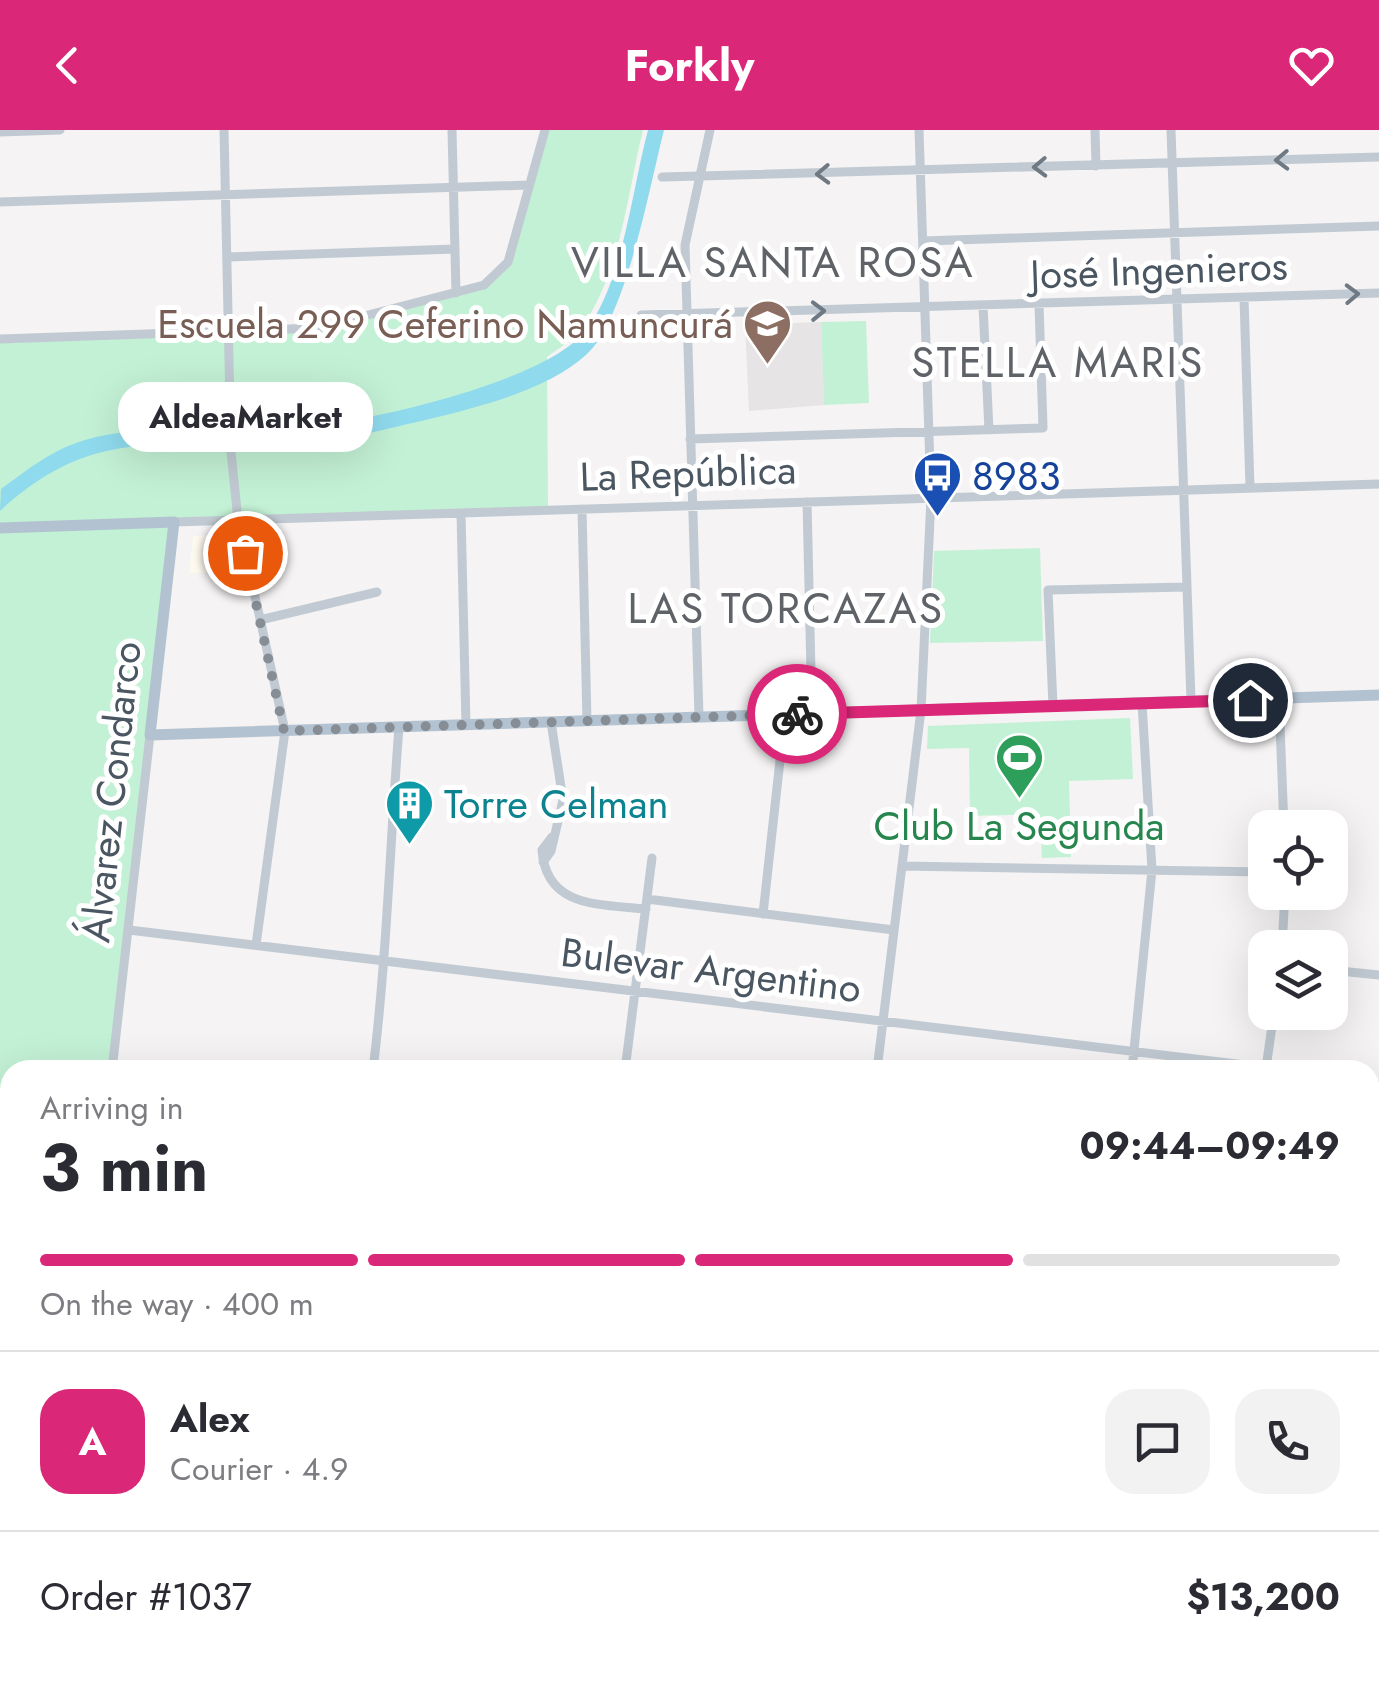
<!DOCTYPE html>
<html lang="en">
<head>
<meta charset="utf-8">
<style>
  :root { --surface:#fff; --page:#f2f2f3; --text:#2b2b33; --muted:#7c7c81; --line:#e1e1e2; --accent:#db2777 }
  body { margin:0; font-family:Jost,sans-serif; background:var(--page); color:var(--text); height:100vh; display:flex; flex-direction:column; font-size:38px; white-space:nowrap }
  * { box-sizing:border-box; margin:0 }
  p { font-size:32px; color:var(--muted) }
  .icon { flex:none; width:55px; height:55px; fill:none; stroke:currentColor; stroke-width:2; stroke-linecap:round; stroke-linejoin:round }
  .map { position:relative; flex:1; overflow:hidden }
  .side { position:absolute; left:0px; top:930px; width:1380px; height:622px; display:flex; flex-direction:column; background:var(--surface); border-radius:30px 30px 0 0; box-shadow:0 10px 40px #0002 }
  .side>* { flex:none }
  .buttons { position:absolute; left:1248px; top:680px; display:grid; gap:20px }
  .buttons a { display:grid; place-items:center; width:100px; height:100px; border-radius:20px; background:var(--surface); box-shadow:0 10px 40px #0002; font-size:50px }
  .pin { position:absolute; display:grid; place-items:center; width:85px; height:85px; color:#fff; margin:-42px; border:5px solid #fff; border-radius:50%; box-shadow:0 2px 10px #0007 }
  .courier { position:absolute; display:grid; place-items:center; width:100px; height:100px; margin:-50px; border:8px solid #db2777; border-radius:50%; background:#fff; color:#222; box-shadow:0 2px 12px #0007 }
  .bubble { position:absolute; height:70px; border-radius:30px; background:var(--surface); box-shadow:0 10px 40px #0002; font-size:32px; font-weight:700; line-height:70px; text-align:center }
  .overview em { font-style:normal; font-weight:700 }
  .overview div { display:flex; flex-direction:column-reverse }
  .overview { display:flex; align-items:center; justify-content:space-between; height:170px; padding:0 40px }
  h1 { font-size:65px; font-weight:700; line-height:75px }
  .bar { display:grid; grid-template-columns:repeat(4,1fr); gap:15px 10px; align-content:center; height:120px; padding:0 40px }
  .bar i { height:12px; border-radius:8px; background:var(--line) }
  .bar .current { background:var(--accent) }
  .bar p { grid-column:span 4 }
  .line { display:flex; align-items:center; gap:25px; padding:0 40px; border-top:2px solid var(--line) }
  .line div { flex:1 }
  .round { display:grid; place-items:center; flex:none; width:105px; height:105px; border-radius:30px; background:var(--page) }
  header { display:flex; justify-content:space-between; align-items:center; height:130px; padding:0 40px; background:var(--accent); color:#fff; font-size:45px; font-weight:700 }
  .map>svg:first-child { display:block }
  .commercial { fill:#fdf9ef }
  .education { fill:#e6e4e5 }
  .green { fill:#c3f1d5 }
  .water { fill:#90daee }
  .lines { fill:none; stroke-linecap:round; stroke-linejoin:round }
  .minor { stroke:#c1cad2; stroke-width:9 }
  .major { stroke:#b3c2d1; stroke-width:11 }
  .rail { stroke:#b5b8bd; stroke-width:2.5 }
  .oneway { stroke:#6e7983 }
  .done { stroke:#868d94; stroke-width:10; stroke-dasharray:0 18 }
  .route { stroke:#db2777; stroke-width:12 }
  .labels { text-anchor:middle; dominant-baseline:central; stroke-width:10; stroke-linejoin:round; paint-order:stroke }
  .street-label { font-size:40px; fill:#4a5661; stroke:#fff }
  .education-label { font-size:40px; fill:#785e54; stroke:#fff; text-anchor:end }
  .transit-label { font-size:40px; fill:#164399; stroke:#fff; text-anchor:start }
  .culture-label { font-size:40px; fill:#0d838f; stroke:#fff; text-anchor:start }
  .leisure-label { font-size:40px; fill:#27864d; stroke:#fff }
  .neighbourhood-label { font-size:42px; letter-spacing:2.5px; fill:#5f6368; stroke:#fff }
</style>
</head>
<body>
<header><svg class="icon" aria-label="back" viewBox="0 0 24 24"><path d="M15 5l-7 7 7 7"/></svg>Forkly<svg class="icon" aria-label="heart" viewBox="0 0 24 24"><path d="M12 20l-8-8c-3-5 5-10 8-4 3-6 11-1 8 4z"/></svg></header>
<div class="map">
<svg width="1379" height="1552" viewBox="0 0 1379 1552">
  <rect width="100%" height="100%" fill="#f5f3f3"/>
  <path class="commercial" d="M225,405L234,442L189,443L193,406Z"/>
  <path class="education" d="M821,192L824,275L749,281L745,195Z"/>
  <path class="green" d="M545,0H643C627,65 620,148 578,202C571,212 557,219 547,227L548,380L174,392L112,940H10V1004L0,1003V209L318,198L484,155L508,132Z
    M866,191L869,273L824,275L821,192Z
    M1040,418L1043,511L930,513L934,421Z
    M1130,588L1133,649L1069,651L1071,727L1042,728L1040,684L970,686L969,618L927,619L928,596Z
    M1370,1318L1379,1319V1552H344V1543L1370,1542Z"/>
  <path class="water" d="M648,0H664C650,55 626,188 587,224C535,272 430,287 363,305C341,300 318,312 296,314C174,324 102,287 0,381L1,359C29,339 51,320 85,310C146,293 210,303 273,301C343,298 553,254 590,195C624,144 632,60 648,0Z"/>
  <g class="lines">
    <path class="minor" d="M224,0L231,322L238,390L285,601L256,815
      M452,0L456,163
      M1095,0L1096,36
      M1171,0L1191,571
      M0,2L60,0
      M662,47L1379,27
      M0,72L529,55
      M923,111L1379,96
      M228,127L455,119
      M1244,168L1250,358
      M983,176L989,300
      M641,185L1379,163
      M0,209L318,198L484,155L508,132L545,0
      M690,309L1043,298L1039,174
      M807,372L812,584
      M582,379L587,591
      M461,383L466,595
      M174,392L1379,354
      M260,490L377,462
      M1279,569L1284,698
      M1053,576L1048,460L1187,457
      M699,587L685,115L710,0
      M552,707L542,720C546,778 599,774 646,779
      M543,732L551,721L563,670L551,592
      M902,736L1265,742
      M647,769L894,800
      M763,784L785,585
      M129,800L1286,940
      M1282,818L1285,762
      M1330,840L1379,845
      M1266,938L1274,882
      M112,940L150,605
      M373,940C387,826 390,712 399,597
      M625,940L652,728
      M877,940L921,580L931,368L919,0
      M1132,940L1152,740L1142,573
      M0,1003L10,1004
      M1370,1017L1379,955
      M1370,1114L1379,1115
      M1370,1169L1379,1171
      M0,1328L10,1329
      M0,1400L10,1399
      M0,1477L10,1476
      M76,1542L77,1552
      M261,1552L328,1550"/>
    <path class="major" d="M0,398L174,392L150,605L1379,565
      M0,1166L10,1167
      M1370,1296H1379
      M1370,1308H1379"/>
    <path class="rail" d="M0,979L10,980
      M1370,1144L1379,1145"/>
  </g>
  <defs><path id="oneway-chevron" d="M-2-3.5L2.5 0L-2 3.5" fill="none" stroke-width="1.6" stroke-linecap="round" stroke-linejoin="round" transform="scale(2.5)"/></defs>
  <g class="oneway">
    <use href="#oneway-chevron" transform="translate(1282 30) rotate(178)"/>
    <use href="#oneway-chevron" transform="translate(1040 37) rotate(178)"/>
    <use href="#oneway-chevron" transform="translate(823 44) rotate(178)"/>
    <use href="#oneway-chevron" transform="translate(1352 164) rotate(-2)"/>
    <use href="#oneway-chevron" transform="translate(818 181) rotate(-1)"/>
  </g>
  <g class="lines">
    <path class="done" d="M245,423L284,601L797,584"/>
    <path class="route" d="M797,584L1250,570"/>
  </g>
  <defs>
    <symbol id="school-pin" viewBox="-11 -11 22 30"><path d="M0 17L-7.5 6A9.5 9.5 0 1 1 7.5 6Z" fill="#8d6e63" stroke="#fff"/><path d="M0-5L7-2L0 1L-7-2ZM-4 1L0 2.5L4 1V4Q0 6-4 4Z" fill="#fff"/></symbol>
    <symbol id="bus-pin" viewBox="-11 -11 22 30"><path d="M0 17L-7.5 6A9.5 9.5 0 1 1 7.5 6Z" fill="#1a4fb4" stroke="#fff"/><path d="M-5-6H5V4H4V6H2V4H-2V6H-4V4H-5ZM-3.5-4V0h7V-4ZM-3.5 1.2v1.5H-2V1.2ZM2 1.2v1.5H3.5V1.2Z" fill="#fff"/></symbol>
    <symbol id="stadium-pin" viewBox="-11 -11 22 30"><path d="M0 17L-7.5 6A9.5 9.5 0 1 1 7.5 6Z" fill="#2e9e5b" stroke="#fff"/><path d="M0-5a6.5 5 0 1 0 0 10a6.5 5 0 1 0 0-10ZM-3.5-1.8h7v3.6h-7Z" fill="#fff"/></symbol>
    <symbol id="building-pin" viewBox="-11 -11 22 30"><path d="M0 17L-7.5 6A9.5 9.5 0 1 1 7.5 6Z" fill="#0f9aa8" stroke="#fff"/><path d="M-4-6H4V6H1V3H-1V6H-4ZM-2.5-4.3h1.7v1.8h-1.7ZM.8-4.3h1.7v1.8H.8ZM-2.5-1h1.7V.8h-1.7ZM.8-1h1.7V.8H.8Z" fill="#fff"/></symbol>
  </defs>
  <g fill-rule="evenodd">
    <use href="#school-pin" x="740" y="166" width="55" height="75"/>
    <use href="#bus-pin" x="910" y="318" width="55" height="75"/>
    <use href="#stadium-pin" x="992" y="600" width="55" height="75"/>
    <use href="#building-pin" x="382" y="646" width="55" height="75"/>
  </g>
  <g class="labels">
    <g class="street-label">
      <text transform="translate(1159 140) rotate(-2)">José Ingenieros</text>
      <text transform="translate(688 343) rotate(-2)">La República</text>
      <text transform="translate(111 662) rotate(-84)">Álvarez Condarco</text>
      <text transform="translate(711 840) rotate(7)">Bulevar Argentino</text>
    </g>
    <g class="education-label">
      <text x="733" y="194">Escuela 299 Ceferino Namuncurá</text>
    </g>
    <g class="transit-label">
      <text x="972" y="346">8983</text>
    </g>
    <g class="culture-label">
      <text x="444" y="674">Torre Celman</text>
    </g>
    <g class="leisure-label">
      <text x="1019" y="696">Club La Segunda</text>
    </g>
    <g class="neighbourhood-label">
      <text x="773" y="132">VILLA SANTA ROSA</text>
      <text x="1058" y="232">STELLA MARIS</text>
      <text x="786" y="478">LAS TORCAZAS</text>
    </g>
  </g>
</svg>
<div class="buttons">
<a><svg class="icon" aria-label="locate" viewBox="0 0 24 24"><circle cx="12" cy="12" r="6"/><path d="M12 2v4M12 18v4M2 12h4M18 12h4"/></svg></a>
<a><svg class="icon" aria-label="layers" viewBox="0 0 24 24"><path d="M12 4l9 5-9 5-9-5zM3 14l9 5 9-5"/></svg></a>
</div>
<div class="pin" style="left:245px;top:423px;background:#ea580c"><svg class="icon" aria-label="bag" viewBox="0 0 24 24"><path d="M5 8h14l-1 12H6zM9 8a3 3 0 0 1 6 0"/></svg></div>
<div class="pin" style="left:1250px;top:570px;background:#1f2937"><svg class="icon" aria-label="home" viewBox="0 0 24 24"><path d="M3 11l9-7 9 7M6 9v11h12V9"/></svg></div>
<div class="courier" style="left:797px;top:584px"><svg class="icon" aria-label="bike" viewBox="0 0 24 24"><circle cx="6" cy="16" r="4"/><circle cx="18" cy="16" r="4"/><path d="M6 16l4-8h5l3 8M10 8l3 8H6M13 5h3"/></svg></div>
<div class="bubble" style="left:118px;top:252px;width:255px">AldeaMarket</div>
<section class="side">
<div class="overview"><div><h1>3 min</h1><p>Arriving in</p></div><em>09:44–09:49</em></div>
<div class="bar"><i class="current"></i><i class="current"></i><i class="current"></i><i></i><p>On the way · 400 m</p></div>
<div class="line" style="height:180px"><b class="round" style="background:var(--accent);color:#fff">A</b><div><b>Alex</b><p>Courier · 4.9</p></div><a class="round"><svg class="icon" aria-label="chat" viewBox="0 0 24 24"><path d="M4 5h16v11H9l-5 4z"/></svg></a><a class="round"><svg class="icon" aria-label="phone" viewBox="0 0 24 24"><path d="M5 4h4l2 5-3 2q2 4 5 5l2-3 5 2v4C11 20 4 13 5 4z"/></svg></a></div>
<div class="line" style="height:130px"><div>Order #1037</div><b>$13,200</b></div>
</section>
</div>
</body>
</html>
